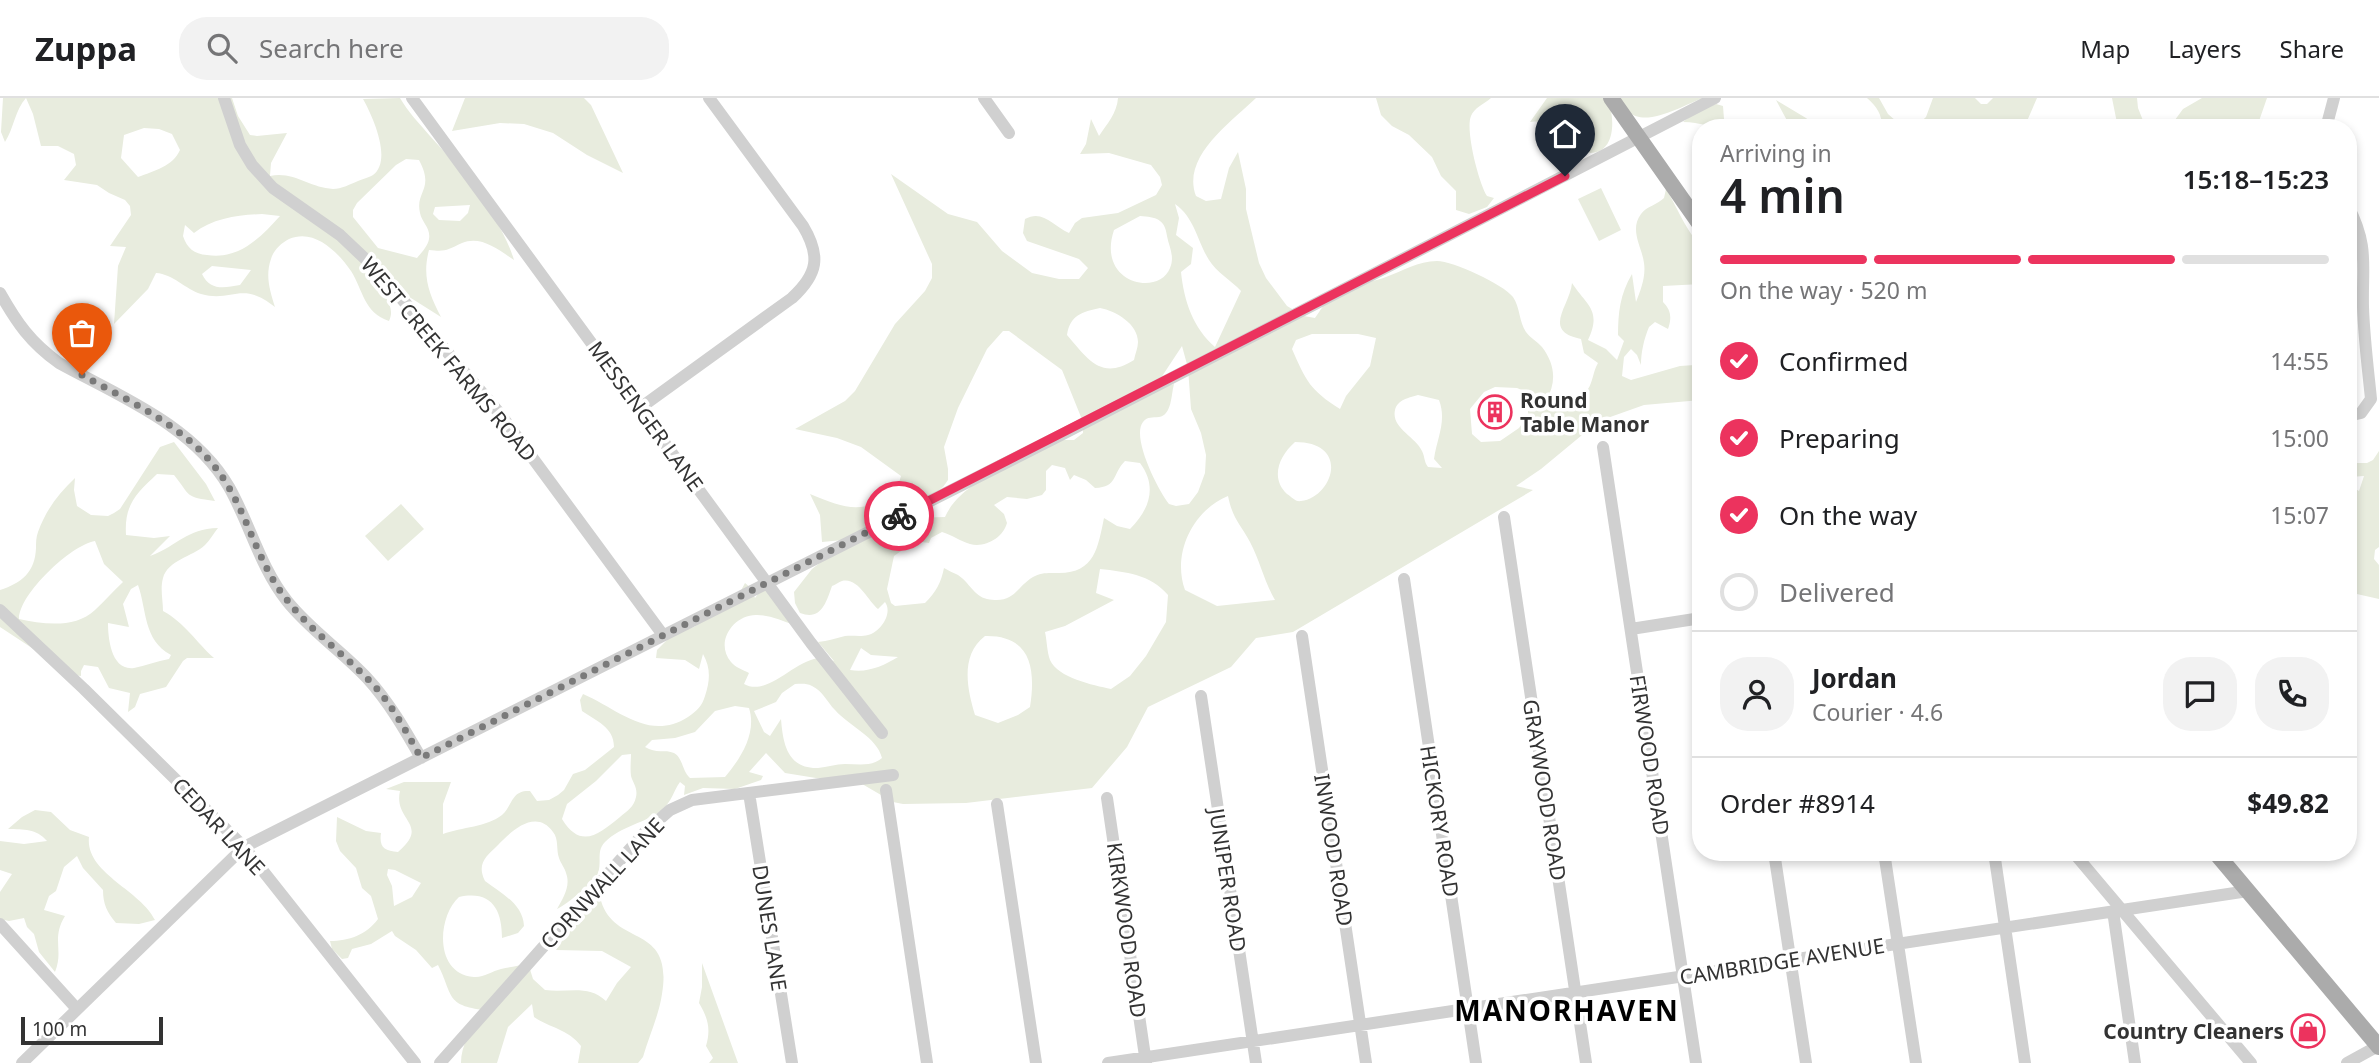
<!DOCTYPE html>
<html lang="en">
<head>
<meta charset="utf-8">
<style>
  :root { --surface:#fff; --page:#f2f2f2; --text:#202124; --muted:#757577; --line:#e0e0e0; --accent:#ec335e }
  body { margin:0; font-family:"Noto Sans",sans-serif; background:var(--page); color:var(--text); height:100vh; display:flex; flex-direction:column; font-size:26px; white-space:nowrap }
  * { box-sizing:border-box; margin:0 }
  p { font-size:23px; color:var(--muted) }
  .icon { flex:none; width:38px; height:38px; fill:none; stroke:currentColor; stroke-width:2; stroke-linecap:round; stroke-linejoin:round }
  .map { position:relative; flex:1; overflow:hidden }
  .drawer { position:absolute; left:1692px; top:21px; width:665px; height:742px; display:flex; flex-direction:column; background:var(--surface); border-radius:28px; box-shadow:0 4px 10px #0003 }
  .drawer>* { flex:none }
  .scale { position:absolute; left:21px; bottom:18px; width:142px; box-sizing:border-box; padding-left:7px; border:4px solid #333; border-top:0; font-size:19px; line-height:24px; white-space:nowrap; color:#333; -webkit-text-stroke:5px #fff; paint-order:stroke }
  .pin { position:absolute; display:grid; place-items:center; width:60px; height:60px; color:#fff; margin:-72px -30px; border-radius:50% 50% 50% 0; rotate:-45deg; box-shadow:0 0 7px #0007 }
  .pin .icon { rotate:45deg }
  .courier { position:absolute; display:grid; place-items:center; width:70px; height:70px; margin:-35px; border:5px solid #ec335e; border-radius:50%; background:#fff; color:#222; box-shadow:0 2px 9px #0007 }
  .overview em { font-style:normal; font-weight:600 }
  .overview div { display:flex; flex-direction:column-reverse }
  .overview { display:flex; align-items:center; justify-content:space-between; height:119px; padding:0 28px }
  h1 { font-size:46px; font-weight:600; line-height:52px }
  .bar { display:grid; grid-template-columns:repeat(4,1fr); gap:10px 7px; align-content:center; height:84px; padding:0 28px }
  .bar i { height:9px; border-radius:5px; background:var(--line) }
  .bar .current { background:var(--accent) }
  .bar p { grid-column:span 4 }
  .line { display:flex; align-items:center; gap:18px; padding:0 28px; border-top:2px solid var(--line) }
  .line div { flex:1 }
  .round { display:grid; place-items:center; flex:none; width:74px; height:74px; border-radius:28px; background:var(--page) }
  ol { padding:0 28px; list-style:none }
  li { display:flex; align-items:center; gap:21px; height:77px }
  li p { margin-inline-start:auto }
  li .icon { padding:7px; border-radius:50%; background:var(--accent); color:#fff; stroke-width:4 }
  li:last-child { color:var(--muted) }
  li i { width:38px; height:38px; border:4px solid var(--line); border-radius:50% }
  header { display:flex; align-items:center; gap:42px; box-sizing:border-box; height:98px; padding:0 35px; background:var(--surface); border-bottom:2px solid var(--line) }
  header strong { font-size:33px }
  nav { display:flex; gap:38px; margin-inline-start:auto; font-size:24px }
  .search { width:490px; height:63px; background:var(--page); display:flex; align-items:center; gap:18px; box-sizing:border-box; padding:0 24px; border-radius:28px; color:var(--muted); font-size:26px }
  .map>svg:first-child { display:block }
  .green { fill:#e8ecde; fill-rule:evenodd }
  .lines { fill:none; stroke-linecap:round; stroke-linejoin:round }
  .minor { stroke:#d0d0d0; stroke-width:12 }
  .major { stroke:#ababab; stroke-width:16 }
  .done { stroke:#7a7a7a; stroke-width:7; stroke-dasharray:0 12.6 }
  .route { stroke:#ec335e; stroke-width:9 }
  .labels { text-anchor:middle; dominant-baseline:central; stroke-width:7; stroke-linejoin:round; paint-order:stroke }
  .street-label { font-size:21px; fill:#333; stroke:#fff }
  .poi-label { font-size:21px; font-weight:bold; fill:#333; stroke:#fff; text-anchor:start }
  .district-label { font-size:28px; font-weight:bold; letter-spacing:2px; fill:#000; stroke:#fff }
</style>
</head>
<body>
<header>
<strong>Zuppa</strong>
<div class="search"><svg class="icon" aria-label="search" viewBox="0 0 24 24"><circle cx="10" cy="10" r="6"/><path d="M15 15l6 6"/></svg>Search here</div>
<nav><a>Map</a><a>Layers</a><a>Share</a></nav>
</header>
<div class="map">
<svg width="2379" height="965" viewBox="0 0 2379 965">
  <rect width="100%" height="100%" fill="#fff"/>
  <path class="green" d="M3,0H232L238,18L250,37L257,38L287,35L271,65L270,78C294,73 310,90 333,91C341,91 351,86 358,83C363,81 370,79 373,77C393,62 372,17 363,1L400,0C408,14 419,25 430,38C461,72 501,119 514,162C499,152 481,137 462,145C447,152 446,154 429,152C422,178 429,196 441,219L403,195L381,186C383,200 396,208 389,223C364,215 363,192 351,173C337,153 314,130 289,141C281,145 273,153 271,161C265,178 270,193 275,209C242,182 232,205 201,196C185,191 173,176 156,175L148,191L114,226L118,168L126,149L110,148L131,117L130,108L125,102L109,95L97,87L64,82L76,67L74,56L58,48H41L33,16L26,0C15,12 14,30 5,44L1,34ZM144,30L159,31L172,36L180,52C173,68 154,73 138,79L121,60L124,37ZM406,61L419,62C435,92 415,93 420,115C422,125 431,130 429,141C428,148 421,155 417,160L378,150L353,119V112L357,105L396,67ZM470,107L468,115L460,123L439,122L433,116L435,109ZM262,116L280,118C260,140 239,162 207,157C194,156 187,150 183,138L185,127L194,135C213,120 239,117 262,116ZM212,168L251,172L240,187C224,190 210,193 202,176Z
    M465,0H584L591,7L623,75L587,57L553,35L524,26L500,25L452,33Z
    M1118,0H1256C1231,24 1181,59 1196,98L1206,103L1221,101L1229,70L1238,54L1246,91V111L1259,165L1266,180L1287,208L1304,218L1315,220C1320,213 1325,204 1332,199C1347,185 1368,186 1386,179C1403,173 1418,163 1437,163C1453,163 1503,186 1513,199C1520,209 1519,224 1526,234C1530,240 1537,243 1542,249C1555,266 1557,284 1546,303C1558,305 1580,303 1588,291C1593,284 1593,273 1598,265L1584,255L1581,241C1541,233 1570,208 1572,185C1587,208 1602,212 1588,242L1606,251L1617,262L1624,243L1618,237C1618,215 1620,196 1632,176L1636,204C1641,192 1646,178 1644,165C1642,149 1629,132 1641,116C1647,108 1657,107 1664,100L1666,91C1676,107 1688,137 1701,147V186L1663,188V204C1671,212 1672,220 1668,231L1655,224L1649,229C1644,241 1641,254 1641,267L1637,257L1631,251L1624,259L1622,278L1631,282L1680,268L1695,267L1699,262L1695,241L1701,237V302L1644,307L1599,323L1541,371L1516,388L1533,392L1293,534L1256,540L1231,569L1148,609L1127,649L1092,690L966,705L903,706L893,704L857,683L816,680L785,675L766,655L749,674L763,678L761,682L735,691L703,690L684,697L685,688L680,684C673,694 673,701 663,711C646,725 621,728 605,744C596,753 602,764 598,775C594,785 567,806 557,811C563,800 571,788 566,775C565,770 561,766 559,760C556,752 559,741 553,734C536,710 511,733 498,747C487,758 476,765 485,783C501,795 523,806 524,828L518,835L502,840C502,812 492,792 459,799C437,819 434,876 474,879C483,880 492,873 501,871C510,869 518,868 528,865L533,881L545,892C569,895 588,886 606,903L617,885L631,869L602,853L556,852L581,814L600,799C612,851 674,823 662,896C659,917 649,938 643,959L638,965H578L581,948C568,931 550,930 534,919L532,906L508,929L497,965H461C461,944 474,929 485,912C445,908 453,896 438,867L432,870L416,852L395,838L392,833L371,846L352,851L348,860L342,861L332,851L330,843C349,843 366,837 378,821L371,798L362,790L356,770L340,753L336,743L337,719L366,733L381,735C379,749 384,753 398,754C431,726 393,723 400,693L386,691L404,684H451L443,706V736C462,729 487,729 502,717C513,707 511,692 530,693L537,703L549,702L558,697L564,692L573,676L585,672L614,649C614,629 596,623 582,613L580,602L583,596C618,611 649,644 688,619C697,613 702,608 705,598C710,583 711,570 703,556L699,571L685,562L656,560L657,552L676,533L694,529L738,498L745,485L751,490L755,500L767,484L794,527C783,523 769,517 757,517C734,516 714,544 731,564C735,569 743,572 749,575L744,586C769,600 797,558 823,560C827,561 831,562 834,563L818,544C828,543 836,540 845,538C853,537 860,539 868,537C881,534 893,515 885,504L878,511C868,503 858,479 842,483C839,484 835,487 832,488C826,505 821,523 800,515L795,505L794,494L812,471L839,450L843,442L822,444L820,417L810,396C846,411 865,418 897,391L901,378L861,349L837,340L795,331L845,303L855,293L895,226L925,193L932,180V166L891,76L948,116L977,124L1002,153L1032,175L1059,181H1079L1088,170L1079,161L1027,143L1023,135L1025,121C1043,111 1053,128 1069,135L1075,125L1082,120L1118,115L1156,97L1162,87L1160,79L1151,67L1109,55L1080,56L1086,46L1091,21L1099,38C1107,26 1117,15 1118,0ZM1175,106C1195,120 1197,143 1209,162C1216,174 1232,183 1241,193L1215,249C1193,230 1184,203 1181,174L1191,166L1193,150L1176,137L1179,120ZM1140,118C1156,119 1165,121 1167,138C1169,149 1175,158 1170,170C1159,199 1096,186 1114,132ZM1100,210C1116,213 1138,226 1138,244C1138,250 1135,256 1134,262C1101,283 1088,261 1067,237C1070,217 1082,214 1100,210ZM1003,233H1009L1062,272L1083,324V335L1074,342H1059C1024,360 961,382 945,419L914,420L916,408L943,389L948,382V371L944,349L958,310L987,251ZM1312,236H1358L1376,240L1370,268L1346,298L1340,311C1310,292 1306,283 1292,251L1296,242ZM1182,248L1188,270L1191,311L1201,335L1206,357L1205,375L1198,394L1189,406L1176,408L1169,406C1158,392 1131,339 1143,324C1148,318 1152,320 1159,319C1172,317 1171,297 1174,286L1153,292ZM1495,289L1517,290L1524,293L1528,300V317L1519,330L1500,343L1481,344L1472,336L1470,311L1484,294ZM1418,297L1439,302C1447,323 1437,340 1434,361L1442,370L1428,369C1424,364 1425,359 1422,353C1415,338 1391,330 1395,312C1398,301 1409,300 1418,297ZM1295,344C1351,344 1333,399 1301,403C1295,404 1292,399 1287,396C1270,380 1279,358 1295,344ZM1125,363L1140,365C1158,389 1149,412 1130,431L1117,428L1104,420C1098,449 1095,475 1059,475C1050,475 1041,474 1033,479C1015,490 1015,506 987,501C974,498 969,484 958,477C954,475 949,473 944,470C941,485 936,494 925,505L895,508L891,505L887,491L894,458L915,443L929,445L931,440L942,434C952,437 960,443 970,446C985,450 1003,440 1007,425L1004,416L994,407L1007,399L1027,401L1042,397L1046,392V373L1052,367L1065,370L1070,382L1074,377L1086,382L1095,390C1118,389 1112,376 1125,363ZM1228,398C1233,422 1240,425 1250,444C1260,463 1264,483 1275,502L1217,508L1185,492C1172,456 1192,413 1228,398ZM1100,471C1126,474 1150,476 1168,497L1166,524L1146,558L1130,578L1111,591C1093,587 1058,580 1050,562C1047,554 1047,543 1045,534L1065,528L1114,502L1096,495ZM985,538C1031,537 1036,571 1030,609L1018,617L998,625L975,617C967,591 960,557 985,538ZM861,550L871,557L898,559C883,568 868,575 850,572ZM795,586C801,586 806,585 812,588C823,593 827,604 835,612C849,628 877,639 882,660C872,669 858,666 845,666C836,666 827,669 818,670C787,671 783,645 781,621L770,638L764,634L754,613L776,604L782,595ZM735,608L749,610C757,635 741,660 725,679L690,680C682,673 683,660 674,655C665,651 656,656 645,649L652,642L675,640L695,634L715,613ZM631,656C631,662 630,671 631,678C633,685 638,690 636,699C634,709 627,713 620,719C599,736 581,752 562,721L567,706L596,683L622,657ZM388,771L395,772L421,785L412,799L394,808L392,788L387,777Z
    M1376,0H1491C1484,6 1474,10 1471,18C1465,32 1479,86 1487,98L1494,100L1487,109L1469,116L1456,112V93L1441,78L1432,59L1409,37L1392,28L1381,17Z
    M1547,0H1607C1615,17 1617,55 1590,55C1565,34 1565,21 1530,24Z
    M1619,0H1703C1684,7 1646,30 1629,14C1625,11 1622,4 1619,0Z
    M1867,0H1879L1888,16L1904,30H1882C1882,16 1877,9 1867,0Z
    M1933,0H1975L1981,6H1987L1993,0H2037L2024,30H1914L1926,19Z
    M2112,0H2137L2138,10L2146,30H2118Z
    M2202,0H2267L2259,23L2254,30H2169L2183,11Z
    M1776,2L1806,20L1818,30H1791Z
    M1716,6L1723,8L1724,21L1728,30C1710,30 1701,24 1683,24L1697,13Z
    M1601,90L1621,132L1599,143L1578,101Z
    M174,344L206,386L215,403C184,399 191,398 174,377L157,376C137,395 124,406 126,437L154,440L170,438L150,458C179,447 186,431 218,430C214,435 210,442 205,447C192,459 168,462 163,480C160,491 163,502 163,513C185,525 196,544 214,560H187L183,563L166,589L140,596L135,609L128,614L130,595L109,590L98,569L84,567L81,573V578L73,577L0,529V492C22,485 35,474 36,450C36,445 36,439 38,434C46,412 58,396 75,380L74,392L77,408L91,417L108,418L114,415L120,411L160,349ZM95,443L104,466L123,484C113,493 105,503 95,512C75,531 43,526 19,521C19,496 71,447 95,443ZM138,487C147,512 143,542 171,557L169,561C157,563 145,568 134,570C111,573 108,540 108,525L129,529L123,506L131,491Z
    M2379,353V449L2375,452L2374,461L2379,467V501L2348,494L2349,387L2359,393L2364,378L2349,379V365H2367L2373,362Z
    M401,406L424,431L388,463L365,438Z
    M35,712L51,714L70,732L89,739C85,775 141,792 155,822L139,826L116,825C107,814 103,806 103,792L83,770L77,758L64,769L56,793L49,798L44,812L65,818C51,841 64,852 55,874L39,854L34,836L27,829L24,820L9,823L0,821V794L12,776L0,772V743L24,746L47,743C36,730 24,732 8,731L22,719Z
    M702,865L738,965H709L713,960L706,948C711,931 708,920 699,905L702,889Z"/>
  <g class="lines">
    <path class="minor" d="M224,0L240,47L252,67L273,90L340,137L378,173L501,317L663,537
      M412,0L811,545L882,635
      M984,0L1009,35
      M2326,30L2334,0
      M2348,108C2369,148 2362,167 2363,209C2364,240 2368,271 2371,301L2361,315L2348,318
      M0,195C17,225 30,244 59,265C119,298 193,327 229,389C250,426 260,469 287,503C310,532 342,553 367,580C389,604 405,632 421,660
      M640,310L792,200C818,176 821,158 803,128L709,0
      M1603,349L1696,965
      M1504,419L1586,965
      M1404,481L1476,965
      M0,512L84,591L244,749L415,965
      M1631,531L1701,520
      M1302,538L1366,965
      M1201,598L1256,965
      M886,692L927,965
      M749,695L792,965
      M1107,700L1146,965
      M997,706L1036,965
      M1774,754L1806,965
      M1884,754L1916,965
      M1994,754L2025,965
      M2073,754L2251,965
      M2113,813L2135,965
      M0,826L77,911
      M22,965L244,749L1065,335L1715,0
      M440,965L646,733L670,712L692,702L893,677
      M1108,965L2248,793
      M2347,965L2378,948"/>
    <path class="major" d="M1611,0L1701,128
      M2215,754L2379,949"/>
  </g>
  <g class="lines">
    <path class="done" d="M82,277C136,307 196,333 228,388C250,425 260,469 287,502C313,536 350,560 378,592C395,612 408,637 421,660L899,418"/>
    <path class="route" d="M899,418L1565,78"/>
  </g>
  <defs>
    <symbol id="building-ring" viewBox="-11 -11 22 22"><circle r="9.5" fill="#fff" stroke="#ec335e" stroke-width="1.5"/><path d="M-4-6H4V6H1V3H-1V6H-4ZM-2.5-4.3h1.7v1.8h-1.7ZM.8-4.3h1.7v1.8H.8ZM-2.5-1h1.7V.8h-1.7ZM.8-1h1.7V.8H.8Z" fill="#ec335e"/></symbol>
    <symbol id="shop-ring" viewBox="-11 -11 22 22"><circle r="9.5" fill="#fff" stroke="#ec335e" stroke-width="1.5"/><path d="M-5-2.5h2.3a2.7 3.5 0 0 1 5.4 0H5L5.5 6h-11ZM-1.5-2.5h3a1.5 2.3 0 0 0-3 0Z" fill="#ec335e"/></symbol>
  </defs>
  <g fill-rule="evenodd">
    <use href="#building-ring" x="1476" y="295" width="38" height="38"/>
    <use href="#shop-ring" x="2289" y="914" width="38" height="38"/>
  </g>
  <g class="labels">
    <g class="street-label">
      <text transform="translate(449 261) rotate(50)">WEST CREEK FARMS ROAD</text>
      <text transform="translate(646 318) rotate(54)">MESSENGER LANE</text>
      <text transform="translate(1650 657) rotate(81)">FIRWOOD ROAD</text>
      <text transform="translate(1545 692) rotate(81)">GRAYWOOD ROAD</text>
      <text transform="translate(1440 723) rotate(81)">HICKORY ROAD</text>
      <text transform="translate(219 728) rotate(47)">CEDAR LANE</text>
      <text transform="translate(1334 752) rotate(81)">INWOOD ROAD</text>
      <text transform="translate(1228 782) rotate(81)">JUNIPER ROAD</text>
      <text transform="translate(602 785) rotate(-47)">CORNWALL LANE</text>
      <text transform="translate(770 830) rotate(81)">DUNES LANE</text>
      <text transform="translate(1127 832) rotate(82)">KIRKWOOD ROAD</text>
      <text transform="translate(1782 863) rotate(-9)">CAMBRIDGE AVENUE</text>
    </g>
    <g class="poi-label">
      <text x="1520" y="302">Round<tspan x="1520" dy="24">Table Manor</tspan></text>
      <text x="2284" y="933" text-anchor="end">Country Cleaners</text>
    </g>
    <g class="district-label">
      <text x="1567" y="912">MANORHAVEN</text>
    </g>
  </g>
</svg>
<div class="scale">100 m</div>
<div class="pin" style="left:82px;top:277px;background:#ea580c"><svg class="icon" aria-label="bag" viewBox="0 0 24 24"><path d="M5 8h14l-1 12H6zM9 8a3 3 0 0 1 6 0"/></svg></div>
<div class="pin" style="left:1565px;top:78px;background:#1f2937"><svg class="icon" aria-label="home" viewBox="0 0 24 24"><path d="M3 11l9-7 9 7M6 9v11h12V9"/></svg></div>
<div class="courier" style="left:899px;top:418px"><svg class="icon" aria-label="bike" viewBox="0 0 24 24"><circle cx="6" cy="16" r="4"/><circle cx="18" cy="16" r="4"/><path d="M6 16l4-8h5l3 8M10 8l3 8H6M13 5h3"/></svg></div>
<section class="drawer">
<div class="overview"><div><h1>4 min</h1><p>Arriving in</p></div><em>15:18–15:23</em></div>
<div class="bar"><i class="current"></i><i class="current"></i><i class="current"></i><i></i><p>On the way · 520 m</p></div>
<ol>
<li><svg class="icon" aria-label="check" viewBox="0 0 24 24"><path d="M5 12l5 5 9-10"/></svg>Confirmed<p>14:55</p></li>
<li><svg class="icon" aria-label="check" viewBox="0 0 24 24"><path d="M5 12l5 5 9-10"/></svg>Preparing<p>15:00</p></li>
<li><svg class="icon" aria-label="check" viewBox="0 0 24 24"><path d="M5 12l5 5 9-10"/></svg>On the way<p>15:07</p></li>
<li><i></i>Delivered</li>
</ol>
<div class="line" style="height:126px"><a class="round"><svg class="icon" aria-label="person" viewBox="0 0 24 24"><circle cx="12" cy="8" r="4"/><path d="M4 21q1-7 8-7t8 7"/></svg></a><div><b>Jordan</b><p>Courier · 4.6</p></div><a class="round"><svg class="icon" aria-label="chat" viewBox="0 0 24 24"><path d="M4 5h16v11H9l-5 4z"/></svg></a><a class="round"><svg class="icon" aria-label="phone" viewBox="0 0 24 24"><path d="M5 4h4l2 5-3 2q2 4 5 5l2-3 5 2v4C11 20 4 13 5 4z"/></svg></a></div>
<div class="line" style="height:91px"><div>Order #8914</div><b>$49.82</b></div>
</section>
</div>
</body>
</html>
